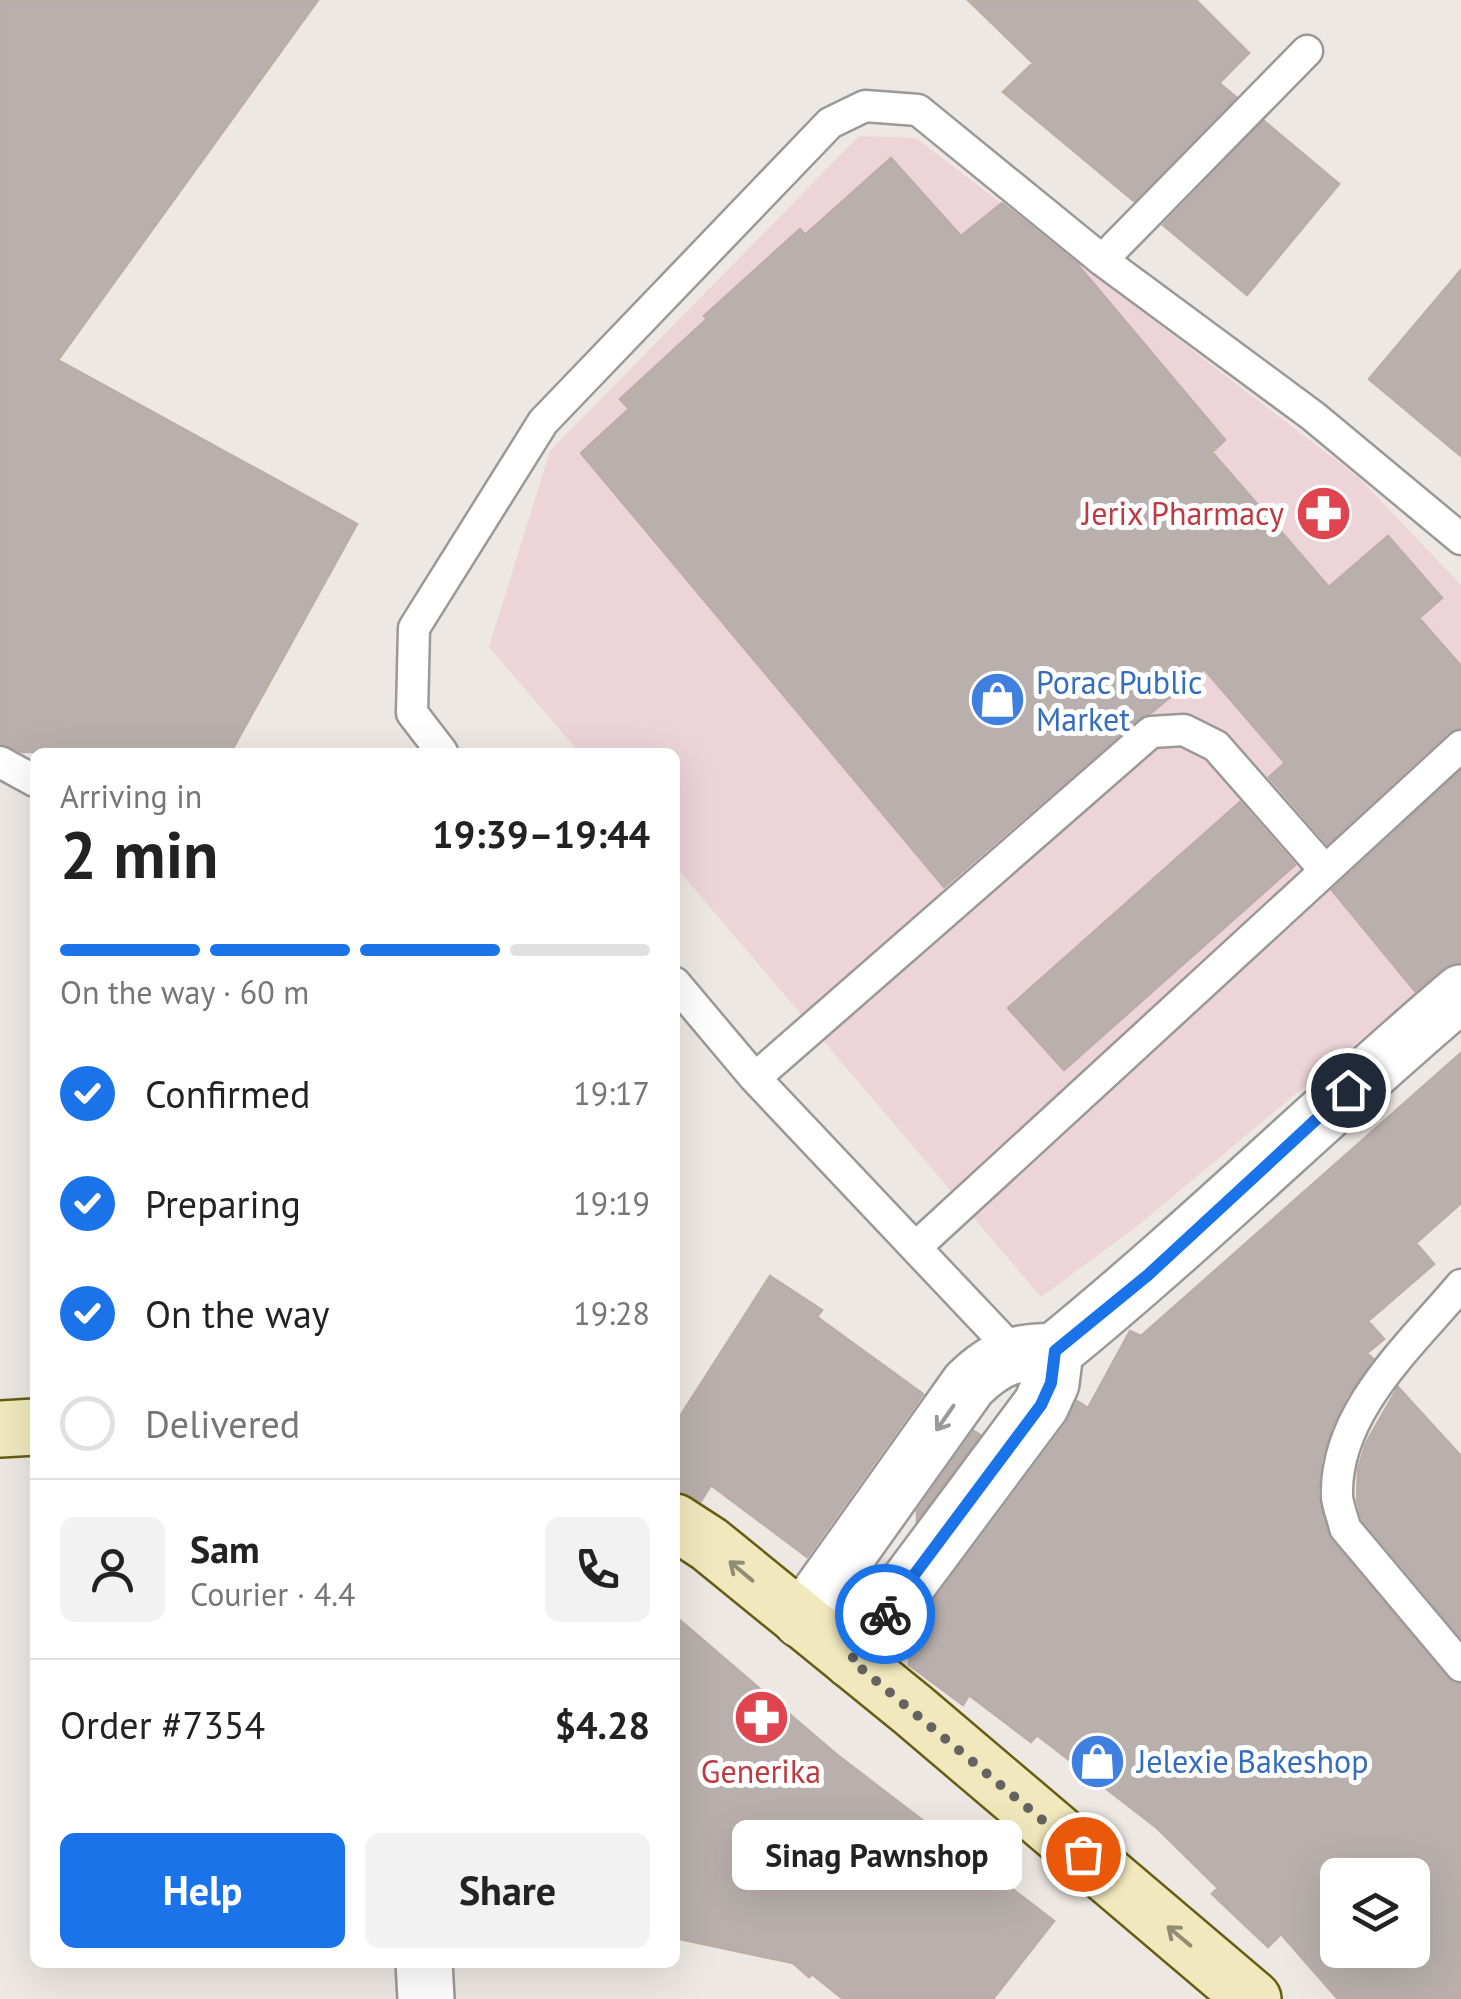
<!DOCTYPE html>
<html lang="en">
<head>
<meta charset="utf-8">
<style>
  :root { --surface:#fff; --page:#f2f2f2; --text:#222; --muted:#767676; --line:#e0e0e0; --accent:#1a73e8 }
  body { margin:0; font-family:"PT Sans",sans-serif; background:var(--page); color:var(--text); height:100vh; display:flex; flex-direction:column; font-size:38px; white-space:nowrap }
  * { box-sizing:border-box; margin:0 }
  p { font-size:32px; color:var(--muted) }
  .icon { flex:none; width:55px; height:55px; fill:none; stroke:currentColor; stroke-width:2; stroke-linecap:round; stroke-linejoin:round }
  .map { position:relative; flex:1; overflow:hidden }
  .panel { position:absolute; left:30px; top:748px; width:650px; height:1220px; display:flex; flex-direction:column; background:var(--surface); border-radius:15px; box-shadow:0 10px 40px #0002 }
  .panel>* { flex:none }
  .fabs { position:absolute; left:1320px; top:1858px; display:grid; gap:20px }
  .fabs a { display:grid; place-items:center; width:110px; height:110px; border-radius:15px; background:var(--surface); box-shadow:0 10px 40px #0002; font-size:50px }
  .pin { position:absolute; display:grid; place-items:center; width:85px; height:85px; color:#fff; margin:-42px; border:5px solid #fff; border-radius:50%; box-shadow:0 2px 10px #0007 }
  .courier { position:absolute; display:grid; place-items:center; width:100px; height:100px; margin:-50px; border:8px solid #1a73e8; border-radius:50%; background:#fff; color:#222; box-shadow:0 2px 12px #0007 }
  .bubble { position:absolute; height:70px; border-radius:15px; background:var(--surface); box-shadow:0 10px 40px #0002; font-size:32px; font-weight:700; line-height:70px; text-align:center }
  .overview em { font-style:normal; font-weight:700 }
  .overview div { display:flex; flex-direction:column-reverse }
  .overview { display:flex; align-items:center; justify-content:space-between; height:170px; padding:0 30px }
  h1 { font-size:65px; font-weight:700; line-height:75px }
  .bar { display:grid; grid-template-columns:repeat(4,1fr); gap:15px 10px; align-content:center; height:120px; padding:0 30px }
  .bar i { height:12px; border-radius:8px; background:var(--line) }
  .bar .on { background:var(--accent) }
  .bar p { grid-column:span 4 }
  .line { display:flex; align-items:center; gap:25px; padding:0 30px; border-top:2px solid var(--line) }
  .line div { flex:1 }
  .round { display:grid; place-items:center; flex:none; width:105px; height:105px; border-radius:15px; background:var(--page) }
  ol { padding:0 30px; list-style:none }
  li { display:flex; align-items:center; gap:30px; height:110px }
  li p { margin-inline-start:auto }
  li .icon { padding:10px; border-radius:50%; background:var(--accent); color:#fff; stroke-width:4 }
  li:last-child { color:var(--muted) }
  li i { width:55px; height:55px; border:5px solid var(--line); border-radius:50% }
  .cta { display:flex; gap:20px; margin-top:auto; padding:20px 30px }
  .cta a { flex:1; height:115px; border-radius:15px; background:var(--accent); color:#fff; font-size:40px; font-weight:700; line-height:115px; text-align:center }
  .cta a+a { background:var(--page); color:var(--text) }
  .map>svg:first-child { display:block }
  .commercial { fill:#ecd4d8 }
  .building { fill:#b9b0ad; stroke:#bcaca8; stroke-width:2.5; fill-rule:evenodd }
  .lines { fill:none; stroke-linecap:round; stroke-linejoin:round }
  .lane-casing { stroke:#999; stroke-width:35 }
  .street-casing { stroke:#999; stroke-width:60 }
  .secondary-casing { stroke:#665d11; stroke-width:60 }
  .lane { stroke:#fff; stroke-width:30 }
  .street { stroke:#fff; stroke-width:55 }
  .secondary { stroke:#f1e9bd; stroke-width:55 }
  .oneway { stroke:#999 }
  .oneway2 { stroke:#918d75 }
  .done { stroke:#656362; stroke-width:10; stroke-dasharray:0 18 }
  .route { stroke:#1a73e8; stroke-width:12 }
  .labels { text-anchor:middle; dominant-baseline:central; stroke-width:10; stroke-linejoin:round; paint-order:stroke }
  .health-label { font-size:32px; fill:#be3a42; stroke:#fff; text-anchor:end }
  .shop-label { font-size:32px; fill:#366cbe; stroke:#fff; text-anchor:start }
</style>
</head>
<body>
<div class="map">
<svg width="1461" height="1999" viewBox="0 0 1461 1999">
  <rect width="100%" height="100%" fill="#ede8e3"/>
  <path class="commercial" d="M859,136L916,138L1359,478L1461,585V956L1136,1227L1041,1297L675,866V752H579L489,647L550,451Z"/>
  <path class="building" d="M0,0H318L58,360L357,524L231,752H22L0,743Z
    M968,0H1196L1249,53L1219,83L1236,97L1134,201L1003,92L1033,63Z
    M1264,121L1339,184L1247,295L1163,225Z
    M891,158L961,236L1002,203L1077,264L1225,440L1212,452L1329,587L1388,536L1442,598L1419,618L1461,666V728L1448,732L1327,844L1269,777L1285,763L1204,669L1151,713L1139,718L944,887L581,453L629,409L620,399L707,319L704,316L800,229L805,235Z
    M1461,270V456L1369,379Z
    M1461,771V963L1441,969L1415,991L1332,890Z
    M1240,802L1295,865L1064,1070L1008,1008Z
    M1461,1053V1203L1416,1243L1434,1264L1368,1321L1384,1339L1367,1353L1373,1359L1346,1398L1331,1429L1321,1461L1318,1496L1331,1540L1447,1678L1461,1684V1999H1338L1281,1934L1268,1947L1212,1894L1218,1888L1157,1828L1037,1735L1031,1742L969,1695L963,1705L909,1665L910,1633L1066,1424L1077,1401L1088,1408L1130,1331L1141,1336ZM1338,1875H1412V1950H1338Z
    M770,1276L822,1310L817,1317L923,1394L807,1557L711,1485L701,1501L675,1491V1424Z
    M1398,1387L1461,1456V1637L1362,1519L1357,1500L1358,1469L1366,1443Z
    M974,1431L980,1435L917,1520V1511Z
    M675,1616L836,1754L1054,1921L993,1999H843L812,1974L809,1977L793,1963L675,1938Z"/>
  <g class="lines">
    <defs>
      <path id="lane" d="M1102,260L1307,51
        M442,752L412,713L414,628L543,422L830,123L865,106L918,110L1102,260L1313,416L1461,539
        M0,762L35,781
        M675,983L755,1078L1015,1353
        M755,1078L1151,732L1184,730L1216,746L1324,869
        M916,1247L1461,746
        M1461,1285C1411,1345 1334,1412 1337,1497C1338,1507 1343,1518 1345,1528L1461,1666"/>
      <path id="street" d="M801,1620L969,1384C999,1355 1014,1353 1055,1351
        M851,1660L1041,1405L1051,1383L1055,1351C1195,1237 1323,1110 1461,993
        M424,1962L426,1999"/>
      <path id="secondary" d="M0,1429L35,1427
        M675,1522L709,1544L913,1710L1253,1999"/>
    </defs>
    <use href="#lane" class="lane-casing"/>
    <use href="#street" class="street-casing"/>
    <use href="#secondary" class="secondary-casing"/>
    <use href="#lane" class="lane"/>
    <use href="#street" class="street"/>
    <use href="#secondary" class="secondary"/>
  </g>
  <defs><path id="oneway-shaft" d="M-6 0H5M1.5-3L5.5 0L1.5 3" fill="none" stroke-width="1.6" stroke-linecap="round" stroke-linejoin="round" transform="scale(2.5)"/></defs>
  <use class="oneway" href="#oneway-shaft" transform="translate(945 1418) rotate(125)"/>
  <g class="oneway2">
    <use href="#oneway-shaft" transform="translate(741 1571) rotate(-140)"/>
    <use href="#oneway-shaft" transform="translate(1179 1936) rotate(-140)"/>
  </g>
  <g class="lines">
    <path class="done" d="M885,1614L851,1660L1083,1854"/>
    <path class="route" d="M885,1614L1041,1405L1051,1383L1055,1351L1148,1275L1348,1090"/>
  </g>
  <defs>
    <symbol id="pharmacy-disc" viewBox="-11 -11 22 22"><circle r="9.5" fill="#e0444e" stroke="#fff"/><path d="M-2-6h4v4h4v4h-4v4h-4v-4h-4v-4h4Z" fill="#fff"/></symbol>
    <symbol id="shop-disc" viewBox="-11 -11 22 22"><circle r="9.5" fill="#3f7fe0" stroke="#fff"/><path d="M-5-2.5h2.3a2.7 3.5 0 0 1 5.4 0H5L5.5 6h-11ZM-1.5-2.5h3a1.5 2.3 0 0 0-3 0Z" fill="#fff"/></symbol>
  </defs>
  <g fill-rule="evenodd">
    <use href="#pharmacy-disc" x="1292" y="482" width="63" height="63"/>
    <use href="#shop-disc" x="966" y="668" width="63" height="63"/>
    <use href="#pharmacy-disc" x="730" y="1686" width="63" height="63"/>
    <use href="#shop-disc" x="1066" y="1730" width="63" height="63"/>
  </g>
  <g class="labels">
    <g class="health-label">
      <text x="1284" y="513">Jerix Pharmacy</text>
      <text x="761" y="1771" text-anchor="middle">Generika</text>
    </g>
    <g class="shop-label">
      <text x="1036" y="682">Porac Public<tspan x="1036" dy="37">Market</tspan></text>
      <text x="1137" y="1761">Jelexie Bakeshop</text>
    </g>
  </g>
</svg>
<div class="fabs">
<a><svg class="icon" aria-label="layers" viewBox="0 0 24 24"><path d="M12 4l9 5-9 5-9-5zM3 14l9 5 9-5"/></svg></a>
</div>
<div class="pin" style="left:1083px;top:1854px;background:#ea580c"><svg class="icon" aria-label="bag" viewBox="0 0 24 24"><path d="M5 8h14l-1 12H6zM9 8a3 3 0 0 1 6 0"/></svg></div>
<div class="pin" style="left:1348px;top:1090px;background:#1f2937"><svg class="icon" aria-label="home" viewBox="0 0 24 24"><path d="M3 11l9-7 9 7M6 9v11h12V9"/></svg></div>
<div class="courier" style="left:885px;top:1614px"><svg class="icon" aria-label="bike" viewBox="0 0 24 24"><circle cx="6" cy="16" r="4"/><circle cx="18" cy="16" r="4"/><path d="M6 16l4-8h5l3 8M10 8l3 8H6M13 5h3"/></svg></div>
<div class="bubble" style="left:732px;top:1820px;width:290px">Sinag Pawnshop</div>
<section class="panel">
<div class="overview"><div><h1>2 min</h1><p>Arriving in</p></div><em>19:39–19:44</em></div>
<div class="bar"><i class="on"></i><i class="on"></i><i class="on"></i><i></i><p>On the way · 60 m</p></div>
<ol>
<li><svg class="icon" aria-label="check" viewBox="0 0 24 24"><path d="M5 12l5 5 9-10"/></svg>Confirmed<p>19:17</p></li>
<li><svg class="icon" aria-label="check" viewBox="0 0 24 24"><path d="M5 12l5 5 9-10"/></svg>Preparing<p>19:19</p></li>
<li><svg class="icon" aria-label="check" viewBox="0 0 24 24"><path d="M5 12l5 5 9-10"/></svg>On the way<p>19:28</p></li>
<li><i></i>Delivered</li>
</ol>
<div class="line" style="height:180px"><a class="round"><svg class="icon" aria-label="person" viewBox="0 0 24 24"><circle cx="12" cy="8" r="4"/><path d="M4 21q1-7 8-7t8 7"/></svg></a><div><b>Sam</b><p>Courier · 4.4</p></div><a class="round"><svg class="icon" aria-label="phone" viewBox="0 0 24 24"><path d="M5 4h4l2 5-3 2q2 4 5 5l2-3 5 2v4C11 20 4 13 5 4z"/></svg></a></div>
<div class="line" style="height:130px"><div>Order #7354</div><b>$4.28</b></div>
<div class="cta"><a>Help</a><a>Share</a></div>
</section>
</div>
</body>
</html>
